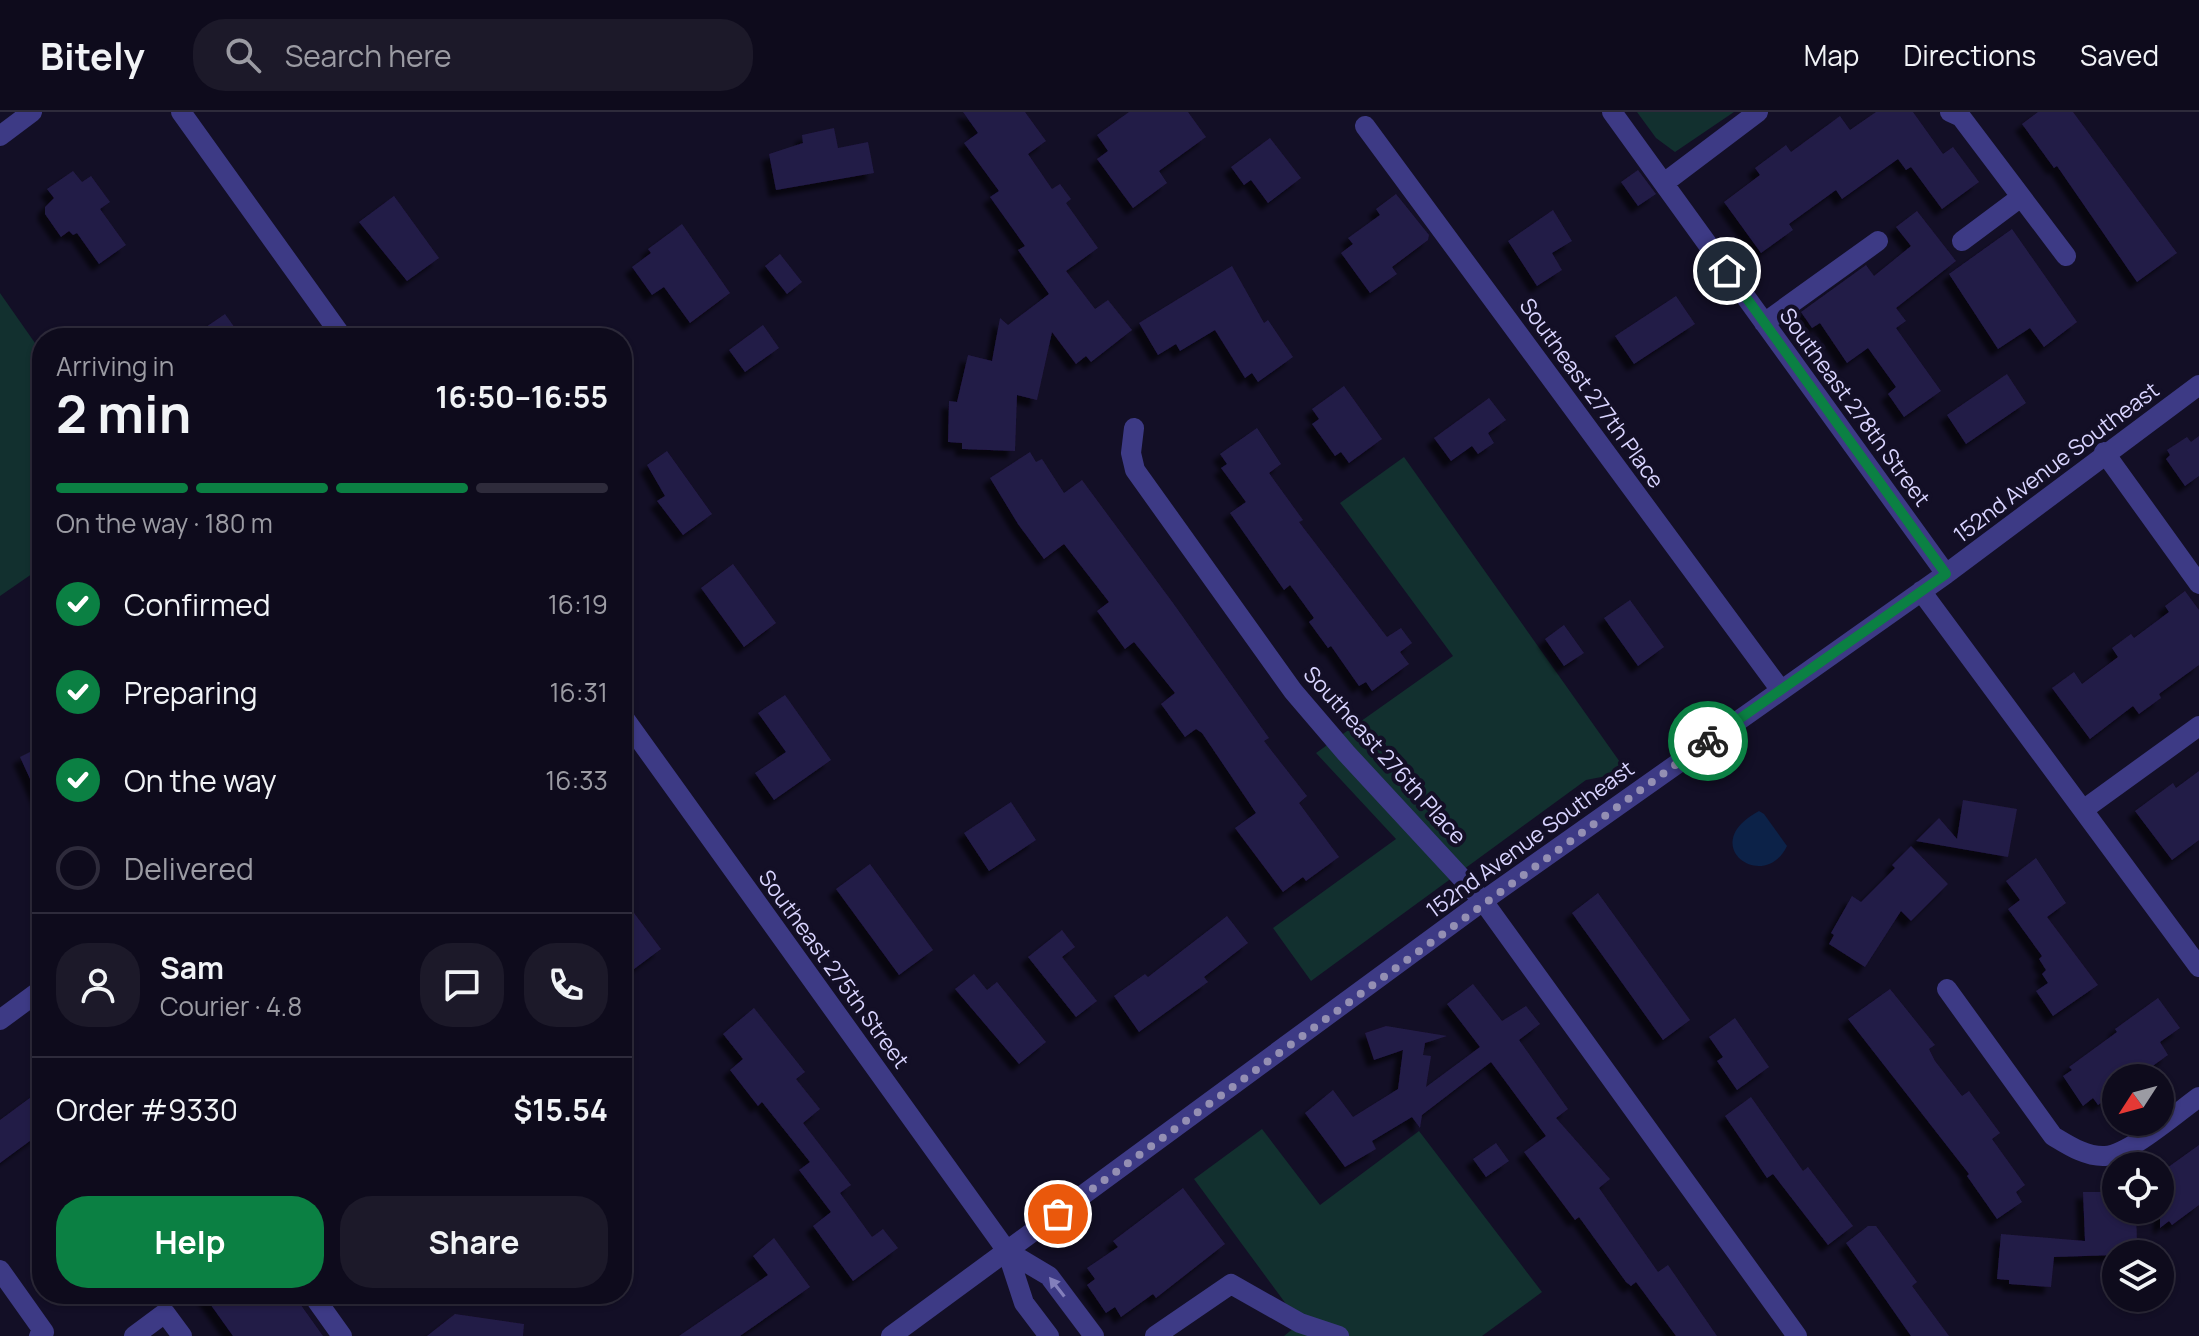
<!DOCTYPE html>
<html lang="en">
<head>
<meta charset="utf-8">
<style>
  :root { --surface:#0e0b1c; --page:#1c1929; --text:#f1f3f6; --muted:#9b9ba3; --line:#2e2b3b; --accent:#0b8043 }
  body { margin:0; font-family:Manrope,sans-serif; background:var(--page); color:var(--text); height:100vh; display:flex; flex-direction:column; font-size:30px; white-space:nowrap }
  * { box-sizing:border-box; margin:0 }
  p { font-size:26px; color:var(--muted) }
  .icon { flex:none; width:44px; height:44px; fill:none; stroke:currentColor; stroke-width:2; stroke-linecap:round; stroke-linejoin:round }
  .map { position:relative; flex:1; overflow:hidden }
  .panel { position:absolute; left:32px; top:216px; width:600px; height:976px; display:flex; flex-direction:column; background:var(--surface); border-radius:32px; box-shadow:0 2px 6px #0004,0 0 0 2px var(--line) }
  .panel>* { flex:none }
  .needle { width:52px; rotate:234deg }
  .tools { position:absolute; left:2102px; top:952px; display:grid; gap:16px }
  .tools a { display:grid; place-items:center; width:72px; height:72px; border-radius:50%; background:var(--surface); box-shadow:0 2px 6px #0004,0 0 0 2px var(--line); font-size:40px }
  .pin { position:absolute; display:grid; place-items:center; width:68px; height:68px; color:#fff; margin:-34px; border:4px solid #fff; border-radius:50%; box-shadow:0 2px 8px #0007 }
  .courier { position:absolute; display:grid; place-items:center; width:80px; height:80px; margin:-40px; border:6px solid #0b8043; border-radius:50%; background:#fff; color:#222; box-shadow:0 2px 10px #0007 }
  .summary em { font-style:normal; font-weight:700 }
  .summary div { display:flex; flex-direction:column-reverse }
  .summary { display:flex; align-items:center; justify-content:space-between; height:136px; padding:0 24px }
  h1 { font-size:52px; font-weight:700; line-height:60px }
  .bar { display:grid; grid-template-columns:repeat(4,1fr); gap:12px 8px; align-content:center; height:96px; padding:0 24px }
  .bar i { height:10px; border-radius:6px; background:var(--line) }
  .bar .active { background:var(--accent) }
  .bar p { grid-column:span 4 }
  .line { display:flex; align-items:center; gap:20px; padding:0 24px; border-top:2px solid var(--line) }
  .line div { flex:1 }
  .round { display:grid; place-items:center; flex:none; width:84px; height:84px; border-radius:32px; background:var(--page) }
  ol { padding:0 24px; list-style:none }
  li { display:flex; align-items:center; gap:24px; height:88px }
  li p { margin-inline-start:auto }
  li .icon { padding:8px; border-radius:50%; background:var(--accent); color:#fff; stroke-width:4 }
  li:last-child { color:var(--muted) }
  li i { width:44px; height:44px; border:4px solid var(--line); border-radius:50% }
  .primary-button { display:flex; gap:16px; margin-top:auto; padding:16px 24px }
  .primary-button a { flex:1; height:92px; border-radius:32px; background:var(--accent); color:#fff; font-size:32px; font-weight:700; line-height:92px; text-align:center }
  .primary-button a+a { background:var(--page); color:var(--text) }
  header { display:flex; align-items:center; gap:48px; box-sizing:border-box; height:112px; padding:0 40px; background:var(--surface); border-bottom:2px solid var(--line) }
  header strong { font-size:38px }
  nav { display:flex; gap:44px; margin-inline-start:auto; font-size:28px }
  .search { width:560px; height:72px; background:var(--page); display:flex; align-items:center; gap:20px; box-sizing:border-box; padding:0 28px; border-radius:32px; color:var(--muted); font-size:30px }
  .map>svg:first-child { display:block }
  .green { fill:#12302f }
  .water { fill:#0c2248 }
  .building { fill:#241b47; filter:url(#shadow) }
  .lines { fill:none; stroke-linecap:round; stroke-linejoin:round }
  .minor { stroke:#3d3a85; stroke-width:20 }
  .oneway { fill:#837fbc }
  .done { stroke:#948fb3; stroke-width:8; stroke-dasharray:0 14.4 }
  .route { stroke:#0b8043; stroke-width:10 }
  .labels { text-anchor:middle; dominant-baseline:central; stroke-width:8; stroke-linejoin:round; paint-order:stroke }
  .street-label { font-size:22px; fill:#d9d4ff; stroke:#130f26 }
</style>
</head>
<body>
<header>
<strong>Bitely</strong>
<div class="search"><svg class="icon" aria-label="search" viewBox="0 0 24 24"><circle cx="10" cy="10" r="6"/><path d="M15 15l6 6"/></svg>Search here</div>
<nav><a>Map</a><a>Directions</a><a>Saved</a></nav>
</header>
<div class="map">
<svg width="2199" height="1224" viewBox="0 0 2199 1224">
  <defs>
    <filter id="shadow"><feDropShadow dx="-7" dy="7" stdDeviation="2" flood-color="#0009"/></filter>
  </defs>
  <rect width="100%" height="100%" fill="#130f26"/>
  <path class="green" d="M1637,0H1734L1675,40L1656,26Z
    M0,181L42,241V455L0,484Z
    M1404,345L1627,660L1586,668L1311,869L1273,816L1396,727L1316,641L1453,544L1340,391Z
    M1262,1017L1320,1093L1419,1019L1542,1180L1482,1224H1284L1300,1211L1194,1067Z"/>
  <path class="water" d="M1759,699L1764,702L1787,734C1764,782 1695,733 1759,699Z"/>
  <path class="building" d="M963,0H1025L1046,29L1028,42L1052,77L1060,72L1071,87L1066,91L1098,136L1066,159L1095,197L1108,188L1132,218L1091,250L1086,244L1076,252L1052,220L1037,288L1017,283L1015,339L962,337V331L948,330L949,289L957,290L968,243L992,249L1000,206L1008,213L1049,182L1018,138L1025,134L990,85L999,79L964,31L978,21Z
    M1129,0H1188L1206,25L1159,59L1167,71L1133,96L1097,47L1108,39L1097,23Z
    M1876,0H1913L1943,42L1953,35L1979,70L1942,97L1911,55L1906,58L1898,47L1842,87L1836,78L1789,112L1793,118L1761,141L1724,90L1760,63L1755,56L1786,33L1791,40L1840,4L1850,18Z
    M2038,0H2073L2177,141L2137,170L2057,54L2054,56L2022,12Z
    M834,16L838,36L868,30L874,61L776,78L769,42L803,31L802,23Z
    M1270,26L1301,66L1268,91L1251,68L1244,73L1231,55Z
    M1638,58L1656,82L1638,94L1621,70Z
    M73,59L82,70L91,64L110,90L100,97L126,133L99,152L77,121L73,123L69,119L61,125L45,102V95L54,86L47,77Z
    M1396,82L1429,123L1428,128L1392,155L1397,162L1370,181L1341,141L1353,132L1348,126L1380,103L1376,97Z
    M394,84L439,146L407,169L359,110Z
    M1553,98L1572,129L1552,141L1562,158L1537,174L1508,129Z
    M1917,99L1956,149L1896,196L1906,209L1896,216L1941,279L1904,305L1888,282L1896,275L1868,236L1847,251L1820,211L1812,216L1801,200L1866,153L1874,164L1911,134L1896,115Z
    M682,112L730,181L690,211L664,175L652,183L632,155L651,141L648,137Z
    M2012,117L2077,210L2044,235L2030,216L1998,237L1949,162Z
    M780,142L802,170L787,182L765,154Z
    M1232,154L1264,211L1268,208L1293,245L1258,270L1252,261L1245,266L1215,218L1180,239L1176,232L1158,243L1139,211Z
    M1676,184L1695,212L1634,252L1615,224Z
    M225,202L242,226H190Z
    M763,213L779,236L745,260L729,238Z
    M2007,262L2026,291L1966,332L1947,303Z
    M1344,274L1382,327L1349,351L1341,340L1335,344L1312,312L1319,307L1312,297Z
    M1489,286L1506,308L1488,321L1494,331L1478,342L1472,334L1451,349L1434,326Z
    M1257,316L1281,352L1269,361L1303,408L1299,410L1387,525L1401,516L1412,531L1400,540L1409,552L1372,579L1366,570L1359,574L1331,534L1328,536L1309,510L1314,506L1290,473L1284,478L1230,401L1246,390L1221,356L1227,352L1220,342Z
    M2199,324V364L2185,374L2166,347L2170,343L2167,338L2187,325L2191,330Z
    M667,339L712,402L683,423L657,389L665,384L647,353Z
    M1030,340L1036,350L1042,347L1064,381L1082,368L1173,491L1269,626L1264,629L1307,684L1299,691L1339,745L1306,769L1303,765L1283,780L1235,716L1256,701L1202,621L1196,617L1185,625L1161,592L1175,581L1134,530L1125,537L1097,499L1109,490L1064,432L1044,447L1018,412L990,366Z
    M733,452L776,511L744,535L701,476Z
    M2185,479L2199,498V553L2159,582L2161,586L2139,602L2133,594L2090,627L2052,576L2074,560L2082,572L2118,545L2112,536L2131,522L2134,526L2169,500L2165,494Z
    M1630,488L1664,535L1638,554L1604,506Z
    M1564,513L1584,541L1564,554L1545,527Z
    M785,583L831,648L774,688L755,661L786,640L758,601Z
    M42,634V693L20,645Z
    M2199,659V728L2172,748L2135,699L2173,671L2176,676Z
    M1963,688L2017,697L2008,745L1916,729L1939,706L1957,727Z
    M1011,690L1036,728L989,759L964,721Z
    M1911,734L1948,772L1911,809L1901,799L1865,855L1829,832L1834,823L1831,821L1852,784L1861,790L1895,756L1892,753Z
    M2036,746L2066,791L2047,805L2098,873L2053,904L2036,879L2048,871L2042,862L2046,858L2039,847L2042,844L2008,797L2020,788L2006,769Z
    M870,752L933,838L899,863L836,777Z
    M1598,781L1690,908L1663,928L1572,801Z
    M622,785L661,837L622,866Z
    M1227,804L1248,831L1204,865L1208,870L1139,920L1114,884L1145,862L1148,865Z
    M1062,818L1075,835L1062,845L1097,889L1076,905L1028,845Z
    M974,862L987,878L997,870L1046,930L1019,952L955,877Z
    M1473,872L1502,909L1526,894L1540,912L1519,928L1568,997L1556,1006L1610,1067L1599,1076L1658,1160L1668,1153L1717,1224H1676L1636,1170L1631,1174L1626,1170L1579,1105L1575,1108L1524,1040L1546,1024L1491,950L1422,1003L1420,1016L1412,1005L1372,1029L1376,1037L1345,1055L1305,1001L1333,978L1353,1005L1398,977L1403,938L1374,948L1365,921L1386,914L1447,924L1425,931L1423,943L1431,944L1426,975L1480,935L1447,892Z
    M1890,877L1935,933L1929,937L1935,949L1962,984L1969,979L2000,1021L1992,1027L2025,1073L2016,1080L2022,1090L1997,1107L1967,1064L1969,1062L1848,907Z
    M2158,886L2180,916L2160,930L2168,943L2136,966H2116V980L2098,993L2093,986L2083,994L2063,964L2072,958L2069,955L2117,920L2115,917Z
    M754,896L805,960L796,967L820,997L803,1011L851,1073L840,1081L872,1125L883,1117L898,1136L853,1169L813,1114L831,1100L799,1058L810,1050L762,990L758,994L730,958L743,947L723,922Z
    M1735,906L1769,955L1737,978L1717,949L1723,945L1709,925Z
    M42,977V1020L0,1051V1008Z
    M1751,985L1803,1059L1808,1055L1853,1114L1828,1133L1773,1062L1767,1066L1725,1004Z
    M1496,1031L1509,1049L1486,1065L1473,1047Z
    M2199,1033V1093L2172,1113L2169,1109L2160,1116V1061Z
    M1183,1076L1225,1132L1156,1186L1153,1182L1121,1205L1115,1195L1106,1201L1087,1173L1095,1167L1087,1156L1118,1135L1113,1129Z
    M2083,1080H2112L2116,1098H2136L2137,1131L2116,1143L2054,1145L2051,1175L2009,1172V1168L1997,1167L2001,1122L2085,1129Z
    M1868,1114H1876L1917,1170L1912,1174L1949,1224H1911L1846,1131Z
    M774,1126L810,1175L740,1224H679L768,1163L753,1144Z
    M203,1182H293L323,1224H233Z
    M455,1202L524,1212L523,1224H427Z"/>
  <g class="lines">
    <path class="minor" d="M181,0L343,226
      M1612,0L1946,462
      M1950,0L1961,5L2066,144
      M1365,14L1780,577
      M0,24L32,0
      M1664,71L1758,0
      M1962,129L2021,85
      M1764,211L1878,129
      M1134,316L1131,341L1135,358L1293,579L1346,641L1483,789L1797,1224
      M2104,340L2199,472
      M1921,479L2199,855
      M622,603L1007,1139L1024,1191L1049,1224
      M2083,698L2199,614
      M1947,877L2053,1024C2068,1033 2086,1045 2105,1044C2129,1043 2178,1000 2199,985
      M0,908L42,877
      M1007,1139L1049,1164L1094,1224
      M0,1158L44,1220L39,1224
      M312,1182L342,1224
      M134,1224L165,1201L182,1224
      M891,1224L1483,789L1946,462L2199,273
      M1155,1224L1231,1172L1300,1211L1339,1224"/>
  </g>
  <defs><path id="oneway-solid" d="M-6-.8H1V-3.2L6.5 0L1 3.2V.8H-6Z" transform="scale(2)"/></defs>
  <use class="oneway" href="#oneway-solid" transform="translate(1057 1175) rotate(-128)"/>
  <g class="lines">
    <path class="done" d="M1058,1102L1708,629"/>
    <path class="route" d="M1708,629L1946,462L1727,159"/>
  </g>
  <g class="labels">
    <g class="street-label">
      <text transform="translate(1592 281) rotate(54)">Southeast 277th Place</text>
      <text transform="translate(1855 295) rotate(54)">Southeast 278th Street</text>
      <text transform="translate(2056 350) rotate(-37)">152nd Avenue Southeast</text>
      <text transform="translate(1385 643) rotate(48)">Southeast 276th Place</text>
      <text transform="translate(1530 727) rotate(-36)">152nd Avenue Southeast</text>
      <text transform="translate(834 857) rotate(54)">Southeast 275th Street</text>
    </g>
  </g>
</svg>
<div class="tools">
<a><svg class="needle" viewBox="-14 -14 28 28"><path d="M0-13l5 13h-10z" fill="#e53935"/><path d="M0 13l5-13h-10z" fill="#9b9ba3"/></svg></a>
<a><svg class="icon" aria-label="locate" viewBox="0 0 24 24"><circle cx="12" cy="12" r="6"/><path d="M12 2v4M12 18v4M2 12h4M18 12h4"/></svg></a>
<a><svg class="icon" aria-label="layers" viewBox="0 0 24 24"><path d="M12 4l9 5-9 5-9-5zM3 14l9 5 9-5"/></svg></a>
</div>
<div class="pin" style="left:1058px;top:1102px;background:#ea580c"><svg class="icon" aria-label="bag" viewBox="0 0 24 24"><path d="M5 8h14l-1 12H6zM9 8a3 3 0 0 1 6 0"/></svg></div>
<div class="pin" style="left:1727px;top:159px;background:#1f2937"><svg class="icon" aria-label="home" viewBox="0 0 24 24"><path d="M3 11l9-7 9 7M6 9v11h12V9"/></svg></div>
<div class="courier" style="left:1708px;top:629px"><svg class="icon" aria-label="bike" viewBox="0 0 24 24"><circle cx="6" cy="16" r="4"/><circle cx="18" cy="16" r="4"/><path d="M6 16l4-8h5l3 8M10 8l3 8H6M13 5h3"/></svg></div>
<section class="panel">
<div class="summary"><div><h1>2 min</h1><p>Arriving in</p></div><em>16:50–16:55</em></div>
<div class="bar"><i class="active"></i><i class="active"></i><i class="active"></i><i></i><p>On the way · 180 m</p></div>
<ol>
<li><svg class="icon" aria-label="check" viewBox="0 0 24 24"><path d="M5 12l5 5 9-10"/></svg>Confirmed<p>16:19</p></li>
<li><svg class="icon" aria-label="check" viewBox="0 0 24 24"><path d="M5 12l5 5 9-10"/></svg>Preparing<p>16:31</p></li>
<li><svg class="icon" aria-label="check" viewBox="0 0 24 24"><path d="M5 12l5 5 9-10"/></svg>On the way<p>16:33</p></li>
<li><i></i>Delivered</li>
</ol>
<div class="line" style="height:144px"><a class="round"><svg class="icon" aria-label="person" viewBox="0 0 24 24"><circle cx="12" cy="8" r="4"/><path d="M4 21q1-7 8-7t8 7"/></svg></a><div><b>Sam</b><p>Courier · 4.8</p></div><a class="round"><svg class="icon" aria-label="chat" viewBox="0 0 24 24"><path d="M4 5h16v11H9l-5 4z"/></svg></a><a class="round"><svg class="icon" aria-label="phone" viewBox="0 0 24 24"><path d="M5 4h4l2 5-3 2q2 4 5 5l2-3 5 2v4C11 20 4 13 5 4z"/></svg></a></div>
<div class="line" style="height:104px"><div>Order #9330</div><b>$15.54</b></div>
<div class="primary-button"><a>Help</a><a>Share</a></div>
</section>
</div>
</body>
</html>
